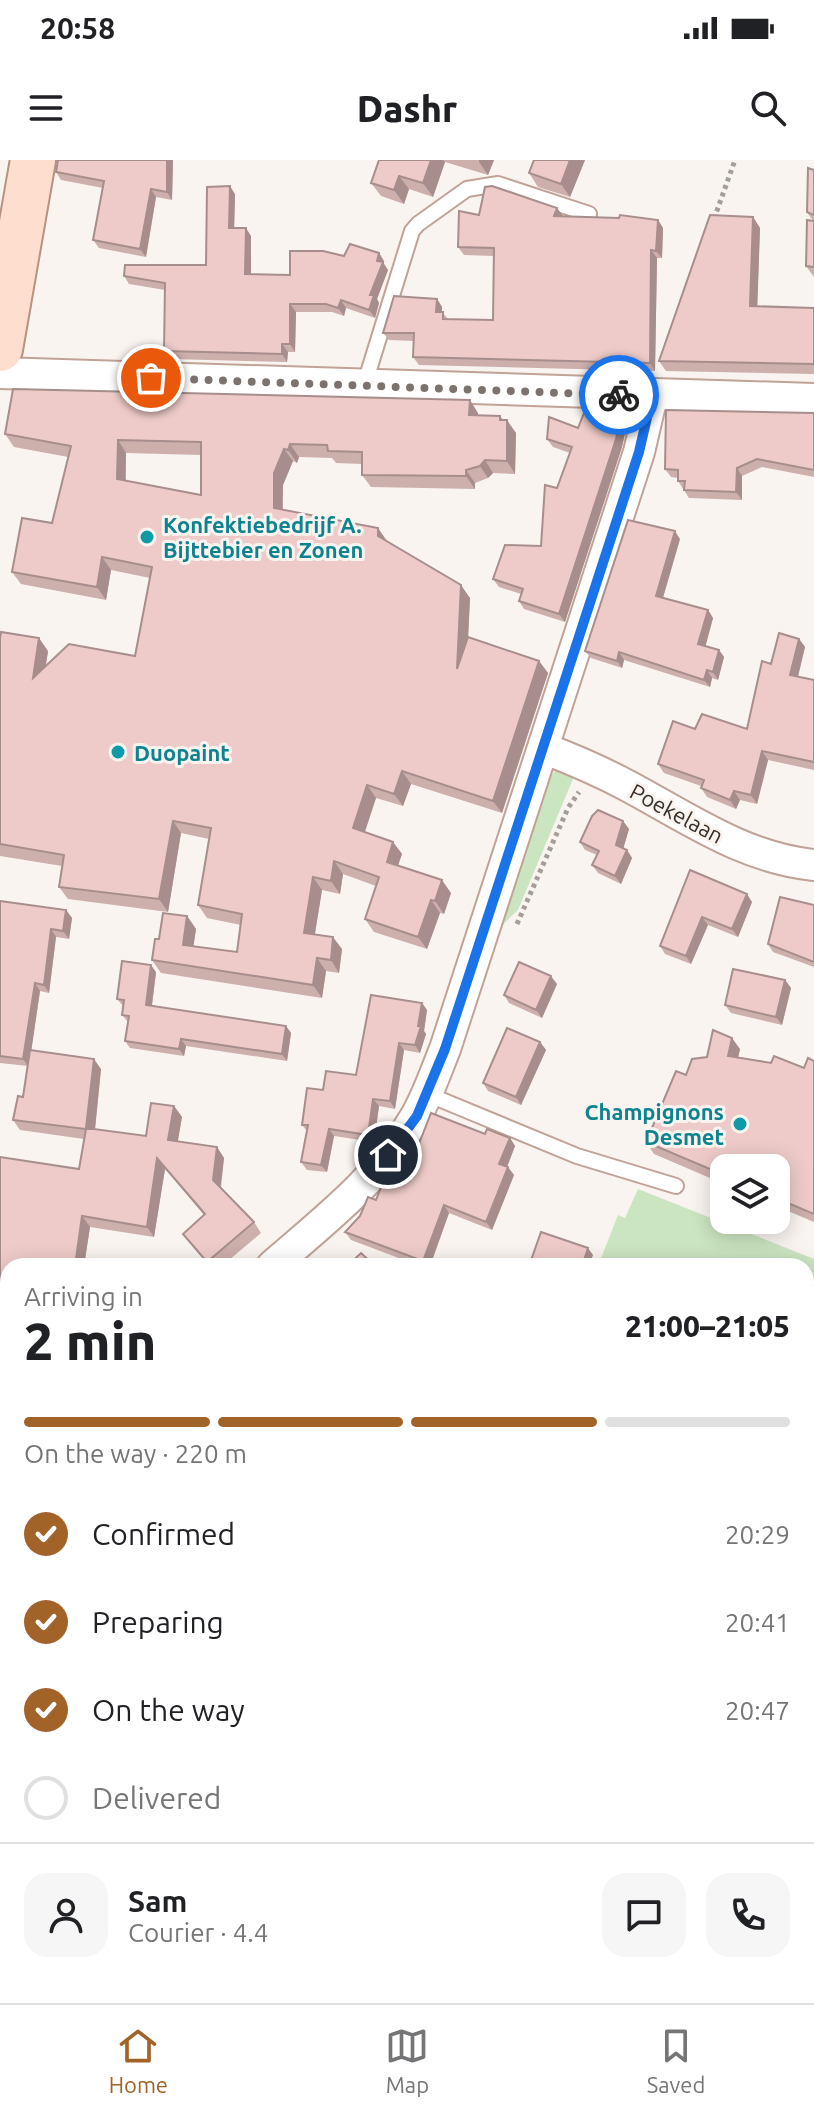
<!DOCTYPE html>
<html lang="en">
<head>
<meta charset="utf-8">
<style>
  :root { --surface:#fff; --page:#f6f6f6; --text:#202124; --muted:#757577; --line:#e0e0e0; --accent:#a16328 }
  body { margin:0; font-family:Ubuntu,sans-serif; background:var(--page); color:var(--text); height:100vh; display:flex; flex-direction:column; font-size:30px; white-space:nowrap }
  * { box-sizing:border-box; margin:0 }
  p { font-size:26px; color:var(--muted) }
  .icon { flex:none; width:44px; height:44px; fill:none; stroke:currentColor; stroke-width:2; stroke-linecap:round; stroke-linejoin:round }
  .map { position:relative; flex:1; overflow:hidden }
  .details { position:absolute; left:0px; top:1098px; width:814px; height:746px; display:flex; flex-direction:column; background:var(--surface); border-radius:24px 24px 0 0; box-shadow:0 4px 20px #0003 }
  .details>* { flex:none }
  .buttons { position:absolute; left:710px; top:994px; display:grid; gap:16px }
  .buttons a { display:grid; place-items:center; width:80px; height:80px; border-radius:16px; background:var(--surface); box-shadow:0 4px 20px #0003; font-size:40px }
  .pin { position:absolute; display:grid; place-items:center; width:68px; height:68px; color:#fff; margin:-34px; border:4px solid #fff; border-radius:50%; box-shadow:0 2px 8px #0007 }
  .courier { position:absolute; display:grid; place-items:center; width:80px; height:80px; margin:-40px; border:6px solid #1a73e8; border-radius:50%; background:#fff; color:#222; box-shadow:0 2px 10px #0007 }
  .head em { font-style:normal; font-weight:800 }
  .head div { display:flex; flex-direction:column-reverse }
  .head { display:flex; align-items:center; justify-content:space-between; height:136px; padding:0 24px }
  h1 { font-size:52px; font-weight:800; line-height:60px }
  .bar { display:grid; grid-template-columns:repeat(4,1fr); gap:12px 8px; align-content:center; height:96px; padding:0 24px }
  .bar i { height:10px; border-radius:6px; background:var(--line) }
  .bar .selected { background:var(--accent) }
  .bar p { grid-column:span 4 }
  .line { display:flex; align-items:center; gap:20px; padding:0 24px; border-top:2px solid var(--line) }
  .line div { flex:1 }
  .round { display:grid; place-items:center; flex:none; width:84px; height:84px; border-radius:24px; background:var(--page) }
  ol { padding:0 24px; list-style:none }
  li { display:flex; align-items:center; gap:24px; height:88px }
  li p { margin-inline-start:auto }
  li .icon { padding:8px; border-radius:50%; background:var(--accent); color:#fff; stroke-width:4 }
  li:last-child { color:var(--muted) }
  li i { width:44px; height:44px; border:4px solid var(--line); border-radius:50% }
  .status { display:flex; justify-content:space-between; align-items:center; height:56px; padding:0 40px; background:var(--surface); direction:ltr }
  .status svg { height:22px; fill:currentColor }
  header { display:flex; justify-content:space-between; align-items:center; height:104px; padding:0 24px; background:var(--surface); font-size:36px; font-weight:800 }
  .tab-bar { display:flex; justify-content:space-around; align-items:center; height:112px; border-top:2px solid var(--line); background:var(--surface); font-size:22px; color:var(--muted) }
  .tab-bar a { display:grid; justify-items:center; gap:4px }
  .tab-bar .selected { color:var(--accent) }
  .map>svg:first-child { display:block }
  .green { fill:#cce5c1 }
  .forest { fill:#aac69d }
  .pier { fill:#faf4f1 }
  .lines { fill:none; stroke-linecap:round; stroke-linejoin:round }
  .stream { stroke:#81a4b0; stroke-width:8 }
  .service-casing { stroke:#c0a396; stroke-width:18 }
  .minor-casing { stroke:#c0a396; stroke-width:34 }
  .tertiary-casing { stroke:#c0a396; stroke-width:42 }
  .primary-casing { stroke:#b89280; stroke-width:48 }
  .path { stroke:#a69d99; stroke-width:5; stroke-dasharray:4 4; stroke-linecap:butt }
  .service { stroke:#fff; stroke-width:14 }
  .minor { stroke:#fff; stroke-width:30 }
  .tertiary { stroke:#fff; stroke-width:38 }
  .primary { stroke:#fddecf; stroke-width:44 }
  .wall { fill:#cdafac; fill-rule:evenodd }
  .shaded-wall { fill:#a78e8c }
  .building { fill:#eecbc8; stroke:#a78e8c; stroke-width:2; fill-rule:evenodd }
  .done { stroke:#7d736e; stroke-width:8; stroke-dasharray:0 14.4 }
  .route { stroke:#1a73e8; stroke-width:10 }
  .culture-dot { fill:#0f9aa8; stroke:#faf4f1; stroke-width:3 }
  .labels { text-anchor:middle; dominant-baseline:central; stroke-width:6; stroke-linejoin:round; paint-order:stroke }
  .culture-label { font-size:22px; font-weight:bold; fill:#0d838f; stroke:#faf4f1; text-anchor:start }
  .street-label { font-size:22px; fill:#3a2e28; stroke:#faf4f1 }
</style>
</head>
<body>
<div class="status"><b>20:58</b><svg viewBox="0 0 49 12"><path d="M0 12V9h3v3zM5 12V6h3v6zM10 12V3h3v9zM15 12V0h3v12zM26 1h20v11H26zM47 4h2v5h-2z"/></svg></div>
<header><svg class="icon" aria-label="menu" viewBox="0 0 24 24"><path d="M4 6h16M4 12h16M4 18h16"/></svg>Dashr<svg class="icon" aria-label="search" viewBox="0 0 24 24"><circle cx="10" cy="10" r="6"/><path d="M15 15l6 6"/></svg></header>
<div class="map">
<svg width="814" height="1843" viewBox="0 0 814 1843">
  <rect width="100%" height="100%" fill="#faf4f1"/>
  <path class="green" d="M561,609L576,612L518,750L495,772L545,622L555,611Z
    M638,1029L814,1099V1156L806,1158V1106H598L618,1055L625,1058Z
    M814,1199V1366L806,1362V1201Z
    M806,1378L814,1382V1450L806,1446Z
    M8,1509V1557L0,1574V1510Z
    M8,1580V1652L0,1647V1597Z
    M73,1836H427L425,1843H70Z"/>
  <path class="forest" d="M0,1647L8,1652V1836H73L70,1843H0Z
    M521,1836H760L757,1843H519Z"/>
  <path class="pier" d="M814,1784V1843H804L811,1821L806,1819V1810Z"/>
  <g class="lines">
    <path class="stream" d="M806,1370L814,1374
      M0,1588L8,1571"/>
    <defs>
      <path id="service" d="M364,226L412,71L418,64L467,29L498,24L589,54
        M427,934L577,996L676,1026
        M806,1707L810,1708L806,1721
        M0,1818L8,1798
        M766,1843L768,1836"/>
      <path id="minor" d="M0,213L814,239
        M543,588C572,599 600,611 628,626C688,658 744,698 814,705
        M272,1106C324,1061 381,1017 416,956C428,935 436,911 445,889L639,292L652,236
        M0,1396L8,1383"/>
      <path id="tertiary" d="M806,1179L814,1177
        M0,1488H8"/>
      <path id="primary" d="M0,189L33,0"/>
    </defs>
    <use href="#service" class="service-casing"/>
    <use href="#minor" class="minor-casing"/>
    <use href="#tertiary" class="tertiary-casing"/>
    <use href="#primary" class="primary-casing"/>
    <path class="path" d="M714,59L735,0
      M517,764L568,648L579,632"/>
    <use href="#service" class="service"/>
    <use href="#minor" class="minor"/>
    <use href="#tertiary" class="tertiary"/>
    <use href="#primary" class="primary"/>
  </g>
  <path class="wall" d="M58,0H173L172,40L156,37L146,97L99,88L93,80L103,28L61,20L56,12Z
    M379,0H494L488,15L445,2L433,37L409,29L404,44L381,36L371,23Z
    M585,0L570,37L538,27L529,13Z
    M814,10V117L806,106L813,61L807,52Z
    M235,34L234,68L251,76V114L290,115L344,96L379,93L384,101V104L388,110L377,139L379,143L375,158L346,148L344,156L332,152H296L295,192H288L287,202L170,199L164,191L165,130L129,124L124,116L206,105Z
    M557,48L562,57L658,60L663,68L662,98H657L655,211L419,205L413,197L414,181L389,180L383,173L437,139L442,147V152L448,159L493,160L494,96L464,95L458,87L479,55Z
    M753,57L760,68L757,147L814,148V214L666,211L659,201Z
    M610,248L625,273L622,287L565,462L524,449L519,441L521,434L499,427L493,419L541,386L557,328L570,293L553,287L547,279L578,268Z
    M478,253V255L503,260L516,273L515,314L493,313L488,318L475,323V329L371,327L362,315V304L336,303L332,298L299,297L297,303L293,301L283,325V350L387,381L470,438L468,479L539,501L548,513L502,653L411,624L403,646L376,638L365,672L393,682L402,694L398,705L451,733L444,754L440,753L427,789L374,772L365,759L376,726L343,714L340,734L322,730L315,774L342,789L339,813L326,811L322,838L161,813L152,800L159,779L187,756L196,769L193,786L237,792L241,765L207,758L198,745L209,679L181,673L168,752L68,739L59,727L62,706L0,696V478L48,491L46,505L135,496L150,418L111,410L106,440L21,424L12,412L52,363L68,297L14,287L5,274ZM126,293L201,295V335L126,321Z
    M814,253V317L762,307L742,316V340L689,338L678,321V318L671,317L665,309Z
    M680,379L663,438L708,450L713,458L705,486L719,490L724,497L718,520L712,518L710,527L624,500L622,508L591,498L585,491Z
    M799,479L805,487L798,517L814,520V610L768,600L757,644L740,640L736,649L707,637L701,628V626L664,613L658,604L695,569H747L771,504Z
    M623,661L629,669L623,688L627,690L632,698L621,724L598,713L592,705L597,695L585,690L580,682Z
    M690,710L752,742L738,777L708,765L691,804L665,794L660,786Z
    M0,741L66,750L72,758L69,779L56,777L49,833L40,831L31,890L101,909L95,969L146,976L174,946L182,957L178,981L217,987L224,998L221,1028L254,1062L261,1073L222,1106H209L183,1074L204,1055L165,1009L154,1077L90,1067L84,1106H8V1139L0,1138V997L79,1009L84,979L20,970L13,960L23,937L28,906L0,903Z
    M814,745V807L773,792L768,784Z
    M156,812L152,846L286,866L291,873L287,901L186,886L184,896L130,888L125,881L128,862L122,855L123,846L117,839Z
    M785,820L791,828L782,865L731,853L725,845Z
    M557,824L542,858L509,843L504,835Z
    M422,843L427,850L424,871L426,874L420,893L404,890L395,949L379,946L374,982L334,976L327,1012L307,1010L301,1002L307,971L302,965L323,930L356,915Z
    M540,882L546,890L521,945L488,931L483,923Z
    M740,889L738,897L804,908L814,901V1062L776,1046V1008H724V1024L654,994L646,982L686,915L707,897Z
    M485,974L510,978L515,986L507,1007L514,1015L492,1070L449,1053L430,1106H420L351,1080L345,1072L376,1040L394,1026L415,994Z
    M8,1249V1284L0,1278V1261Z"/>
  <path class="shaded-wall" d="M167,0H173L172,40L167,32Z
    M431,0H443L445,2L433,37L423,23Z
    M479,0H494L488,15L479,2Z
    M570,0H585L570,37L561,24Z
    M399,16L409,29L404,44L394,30Z
    M230,26L235,34L234,76L229,68Z
    M151,29L156,37L146,97L140,89Z
    M557,48L563,56L559,64L554,56Z
    M753,57L760,68L757,157L750,146Z
    M658,60L663,68L662,98L656,91Z
    M246,68L251,76V122L245,114Z
    M651,90L657,98L655,211L650,203Z
    M379,93L384,101V104L388,110L377,139L379,143L375,158L369,150L370,135Z
    M437,139L442,147V160L436,152Z
    M341,140L346,148L344,156L338,148Z
    M290,144L296,152L295,192L290,184Z
    M282,184L288,192L287,202L282,194Z
    M470,240L478,253V267L469,255Z
    M610,248L625,273L622,287L565,462L559,454Z
    M500,256L507,265V260L516,273L515,314L507,301Z
    M118,280L126,293L125,332L117,319Z
    M290,284L299,297L297,303L288,290Z
    M284,289L293,301L283,325L282,361L274,348V313Z
    M485,300L493,313L488,318L480,306Z
    M737,308L742,316V340L736,332Z
    M466,310L475,323V329L466,316Z
    M378,368L387,381V389L378,376Z
    M675,371L680,379L661,444L656,436Z
    M102,397L111,410L106,440L97,427Z
    M461,425L470,438L466,521L457,509Z
    M708,450L713,458L704,492L698,484Z
    M39,478L48,491L42,530L33,518Z
    M799,479L805,487L796,524L790,515Z
    M719,490L724,497L718,520L713,512Z
    M619,492L624,500L622,508L617,501Z
    M539,501L548,513L502,653L493,641Z
    M707,510L712,518L710,527L704,520Z
    M762,591L768,600L757,644L751,635Z
    M402,611L411,624L403,646L394,634Z
    M367,625L376,638L362,680L353,668Z
    M734,631L740,640L736,649L730,640Z
    M173,661L181,673L168,752L159,739Z
    M623,661L629,669L622,693L616,685Z
    M393,682L402,694L395,714L387,702Z
    M627,690L632,698L621,724L615,716Z
    M334,701L343,714L340,734L331,721Z
    M313,717L322,730L313,785L304,773Z
    M442,720L451,733L444,754L435,741Z
    M747,734L752,742L738,777L732,769Z
    M431,740L440,753L427,789L418,777Z
    M66,750L72,758L69,779L63,771Z
    M187,756L196,769L192,797L183,785Z
    M702,757L708,765L691,804L686,796Z
    M51,769L56,777L49,833L44,825Z
    M333,777L342,789L339,813L331,800Z
    M317,798L326,811L322,838L313,825Z
    M151,805L156,812L151,852L146,845Z
    M551,816L557,824L542,858L536,850Z
    M785,820L791,828L782,865L776,857Z
    M35,823L40,831L29,907L23,899Z
    M422,843L427,850L424,871L426,874L420,893L415,885Z
    M286,866L291,873L287,901L282,894Z
    M732,878L740,889L736,907L728,896Z
    M181,879L186,886L184,896L179,889Z
    M540,882L546,890L521,945L516,937Z
    M399,883L404,890L395,949L390,941Z
    M94,899L101,909L94,979L86,968Z
    M373,939L379,946L374,982L368,975Z
    M174,946L182,957L176,990L168,980Z
    M329,969L334,976L327,1012L321,1005Z
    M510,978L515,986L505,1012L499,1004Z
    M217,987L224,998L220,1031L213,1020Z
    M157,998L165,1009L154,1077L147,1067Z
    M508,1007L514,1015L492,1070L486,1062Z
    M444,1045L449,1053L430,1106H427L423,1101Z
    M82,1056L90,1067L84,1106H75Z
    M588,1088L593,1095L589,1106H582Z"/>
  <path class="building" d="M58,0H167V32L151,29L140,89L93,80L104,21L56,12Z
    M379,0H431L423,23L399,16L394,30L371,23Z
    M534,0H570L561,24L529,13Z
    M808,8L814,10V55L807,52Z
    M230,26L229,68H246L245,114L290,115V91H323L344,96L350,84L379,93L377,101L383,102L370,135H374L369,150L341,140L338,148L326,144H290V184H282V194L164,191L165,123L124,116L125,105H206L207,27Z
    M492,26L557,48L554,56L619,58L620,55L658,60L656,91L651,90L650,203L413,197L414,173H383L394,136L437,139L436,152H443V159L493,160L494,88L458,87L459,51L479,55L485,27Z
    M710,55L753,57L750,146L814,148V204L659,201Z
    M807,60L814,61V107L806,106Z
    M13,229L470,240L469,255L500,256V260H507V301L485,300L480,306L466,310V316L362,315V292L328,291L327,285L290,284L288,290L284,289L274,313V348L378,368V376L461,425L457,509L468,477L539,501L493,641L402,611L394,634L367,625L353,668L393,682L387,702L442,720L435,741L431,740L418,777L365,759L379,717L334,701L331,721L313,717L304,773L333,777L331,800L317,798L313,825L152,800L155,779H159L163,753L187,756L183,785L237,792L242,754L198,745L211,668L173,661L159,739L59,727L64,695L0,684V478L1,472L39,478L33,518L69,484L135,496L152,407L102,397L97,427L12,412L22,358L52,363L71,286L5,274ZM118,280L201,282V335L117,319Z
    M586,248H610L619,266L616,279L559,454L519,441L523,429L493,419L505,385L541,386L545,325L557,328L572,287L547,279L549,257L578,268Z
    M666,250L814,253V310L757,299L737,308L736,332L684,330L685,321H678V310L665,309Z
    M628,360L675,371L656,436L708,450L698,484L719,490L713,512L707,510L704,520L619,492L617,501L585,491Z
    M779,473L799,479L790,515L814,520V602L762,591L751,635L734,631L730,640L701,628L704,620L658,604L673,561L695,569L702,554L747,569L762,501L771,504Z
    M598,650L623,661L616,685L627,690L615,716L592,705L599,691L580,682L592,656Z
    M690,710L747,734L732,769L702,757L686,796L660,786Z
    M780,737L814,745V802L768,784Z
    M0,741L66,750L63,771L51,769L44,825L35,823L23,899L0,896Z
    M122,801L151,805L146,845L286,866L282,894L181,879L179,889L125,881L129,856L122,855L124,840L117,839Z
    M519,802L551,816L536,850L504,835Z
    M733,809L785,820L776,857L725,845Z
    M371,835L422,843L418,866H421L415,885L399,883L390,941L373,939L368,975L329,969L321,1005L301,1002L308,965H302L307,928L323,930L326,911L356,915Z
    M507,868L540,882L516,937L483,923Z
    M713,870L732,878L728,896L771,903L774,896L804,908L808,898L814,901V1054L776,1038V1008H724V1015L646,982L676,911L686,915L692,899L707,897Z
    M30,890L94,899L86,968L146,976L151,943L174,946L168,980L217,987L213,1020L254,1062L207,1102L183,1074L205,1054L157,998L147,1067L82,1056L75,1106H8V1129L0,1128V997L79,1009L86,969L13,960L18,936L23,937Z
    M431,953L485,974L487,969L510,978L499,1004L508,1007L486,1062L444,1045L423,1101L345,1072L360,1056L368,1037L376,1040L383,1022L394,1026L407,991L415,994Z
    M541,1072L588,1088L582,1106H529Z
    M361,1093L375,1106H347Z
    M8,1249V1280L0,1274V1261Z"/>
  <g class="lines">
    <path class="done" d="M151,218L619,235"/>
    <path class="route" d="M388,995L417,956L445,889L639,292L652,236L619,235"/>
  </g>
  <g class="culture-dot">
    <circle cx="147" cy="377" r="8"/>
    <circle cx="118" cy="592" r="8"/>
    <circle cx="740" cy="964" r="8"/>
  </g>
  <g class="labels">
    <g class="culture-label">
      <text x="163" y="364">Konfektiebedrijf A.<tspan x="163" dy="25">Bijttebier en Zonen</tspan></text>
      <text x="134" y="592">Duopaint</text>
      <text x="724" y="951" text-anchor="end">Champignons<tspan x="724" dy="25">Desmet</tspan></text>
    </g>
    <g class="street-label">
      <text transform="translate(677 653) rotate(28)">Poekelaan</text>
    </g>
  </g>
</svg>
<div class="buttons">
<a><svg class="icon" aria-label="layers" viewBox="0 0 24 24"><path d="M12 4l9 5-9 5-9-5zM3 14l9 5 9-5"/></svg></a>
</div>
<div class="pin" style="left:151px;top:218px;background:#ea580c"><svg class="icon" aria-label="bag" viewBox="0 0 24 24"><path d="M5 8h14l-1 12H6zM9 8a3 3 0 0 1 6 0"/></svg></div>
<div class="pin" style="left:388px;top:995px;background:#1f2937"><svg class="icon" aria-label="home" viewBox="0 0 24 24"><path d="M3 11l9-7 9 7M6 9v11h12V9"/></svg></div>
<div class="courier" style="left:619px;top:235px"><svg class="icon" aria-label="bike" viewBox="0 0 24 24"><circle cx="6" cy="16" r="4"/><circle cx="18" cy="16" r="4"/><path d="M6 16l4-8h5l3 8M10 8l3 8H6M13 5h3"/></svg></div>
<section class="details">
<div class="head"><div><h1>2 min</h1><p>Arriving in</p></div><em>21:00–21:05</em></div>
<div class="bar"><i class="selected"></i><i class="selected"></i><i class="selected"></i><i></i><p>On the way · 220 m</p></div>
<ol>
<li><svg class="icon" aria-label="check" viewBox="0 0 24 24"><path d="M5 12l5 5 9-10"/></svg>Confirmed<p>20:29</p></li>
<li><svg class="icon" aria-label="check" viewBox="0 0 24 24"><path d="M5 12l5 5 9-10"/></svg>Preparing<p>20:41</p></li>
<li><svg class="icon" aria-label="check" viewBox="0 0 24 24"><path d="M5 12l5 5 9-10"/></svg>On the way<p>20:47</p></li>
<li><i></i>Delivered</li>
</ol>
<div class="line" style="height:144px"><a class="round"><svg class="icon" aria-label="person" viewBox="0 0 24 24"><circle cx="12" cy="8" r="4"/><path d="M4 21q1-7 8-7t8 7"/></svg></a><div><b>Sam</b><p>Courier · 4.4</p></div><a class="round"><svg class="icon" aria-label="chat" viewBox="0 0 24 24"><path d="M4 5h16v11H9l-5 4z"/></svg></a><a class="round"><svg class="icon" aria-label="phone" viewBox="0 0 24 24"><path d="M5 4h4l2 5-3 2q2 4 5 5l2-3 5 2v4C11 20 4 13 5 4z"/></svg></a></div>
</section>
</div>
<nav class="tab-bar">
<a class="selected"><svg class="icon" aria-label="home" viewBox="0 0 24 24"><path d="M3 11l9-7 9 7M6 9v11h12V9"/></svg>Home</a>
<a><svg class="icon" aria-label="map" viewBox="0 0 24 24"><path d="M3 6l6-2 6 2 6-2v14l-6 2-6-2-6 2zM9 4v14M15 6v14"/></svg>Map</a>
<a><svg class="icon" aria-label="saved" viewBox="0 0 24 24"><path d="M7 4h10v16l-5-4-5 4z"/></svg>Saved</a>
</nav>
</body>
</html>
